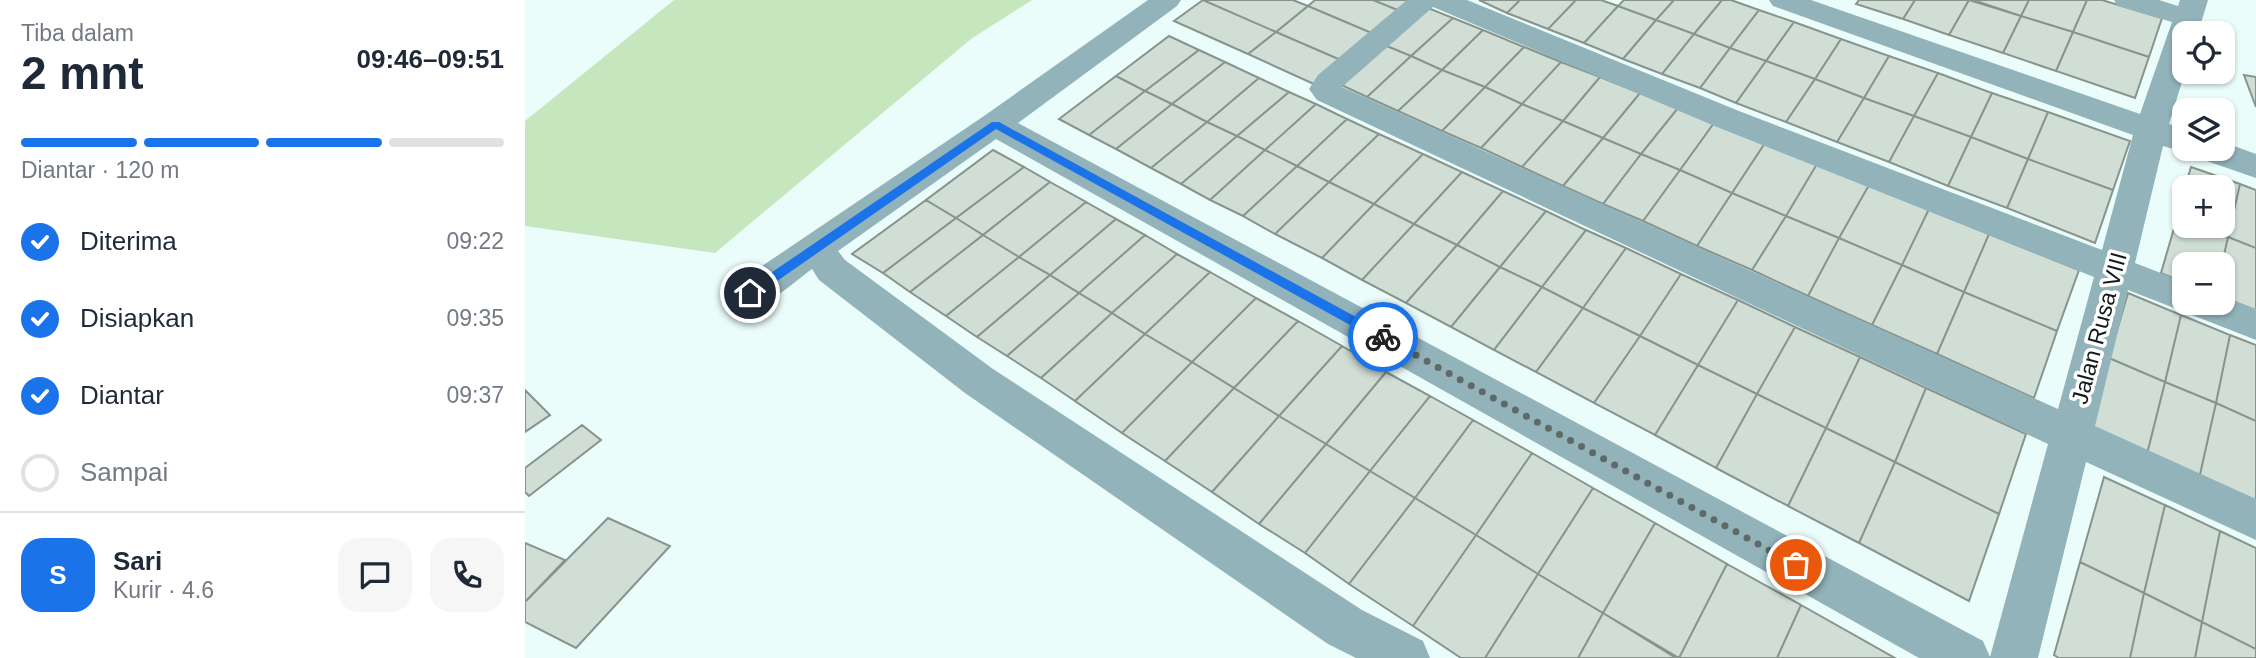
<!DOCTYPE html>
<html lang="id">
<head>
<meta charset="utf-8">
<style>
  :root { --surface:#fff; --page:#f6f6f7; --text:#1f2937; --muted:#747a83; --line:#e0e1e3; --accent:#1a73e8 }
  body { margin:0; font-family:Helvetica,sans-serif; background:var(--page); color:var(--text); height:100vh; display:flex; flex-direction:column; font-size:26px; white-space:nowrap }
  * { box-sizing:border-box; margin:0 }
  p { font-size:23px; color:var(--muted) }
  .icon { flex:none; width:38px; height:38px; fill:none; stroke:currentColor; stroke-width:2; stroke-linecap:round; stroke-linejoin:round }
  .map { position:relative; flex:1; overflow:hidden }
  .details { display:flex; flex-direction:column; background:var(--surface); width:525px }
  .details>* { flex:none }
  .controls { position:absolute; left:1647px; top:21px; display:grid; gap:14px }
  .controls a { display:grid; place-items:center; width:63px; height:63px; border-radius:14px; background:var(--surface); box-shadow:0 2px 5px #0004; font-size:35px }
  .pin { position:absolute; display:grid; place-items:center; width:60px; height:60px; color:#fff; margin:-30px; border:4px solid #fff; border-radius:50%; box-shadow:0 2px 7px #0007 }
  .courier { position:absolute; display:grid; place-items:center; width:70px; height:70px; margin:-35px; border:5px solid #1a73e8; border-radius:50%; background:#fff; color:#222; box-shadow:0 2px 9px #0007 }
  .summary em { font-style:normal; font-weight:700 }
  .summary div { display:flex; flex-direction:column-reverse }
  .summary { display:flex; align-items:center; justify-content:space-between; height:119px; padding:0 21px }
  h1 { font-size:46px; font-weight:700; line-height:52px }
  .bar { display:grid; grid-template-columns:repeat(4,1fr); gap:10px 7px; align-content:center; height:84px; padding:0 21px }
  .bar i { height:9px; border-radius:5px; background:var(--line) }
  .bar .selected { background:var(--accent) }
  .bar p { grid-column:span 4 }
  .line { display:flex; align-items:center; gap:18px; padding:0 21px; border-top:2px solid var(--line) }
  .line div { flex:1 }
  .round { display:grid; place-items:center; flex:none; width:74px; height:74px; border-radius:21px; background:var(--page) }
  ol { padding:0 21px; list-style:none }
  li { display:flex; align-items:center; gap:21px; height:77px }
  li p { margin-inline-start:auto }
  li .icon { padding:7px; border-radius:50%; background:var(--accent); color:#fff; stroke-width:4 }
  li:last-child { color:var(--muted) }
  li i { width:38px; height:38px; border:4px solid var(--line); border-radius:50% }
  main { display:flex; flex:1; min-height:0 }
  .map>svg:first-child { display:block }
  .green { fill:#c6e7bd }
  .building { fill:#d0ded6; stroke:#87948d; stroke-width:2 }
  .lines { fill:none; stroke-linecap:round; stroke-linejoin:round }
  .minor { fill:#92b3ba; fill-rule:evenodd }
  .route { fill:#1a73e8 }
  .done { stroke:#5f6968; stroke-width:7; stroke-dasharray:0 12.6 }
  .labels { text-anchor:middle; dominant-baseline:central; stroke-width:7; stroke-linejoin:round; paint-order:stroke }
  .street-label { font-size:23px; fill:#131919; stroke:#fff }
</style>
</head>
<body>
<main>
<section class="details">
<div class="summary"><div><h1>2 mnt</h1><p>Tiba dalam</p></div><em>09:46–09:51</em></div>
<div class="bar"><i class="selected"></i><i class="selected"></i><i class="selected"></i><i></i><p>Diantar · 120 m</p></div>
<ol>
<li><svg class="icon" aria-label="check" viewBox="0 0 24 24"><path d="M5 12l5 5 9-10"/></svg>Diterima<p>09:22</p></li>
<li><svg class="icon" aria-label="check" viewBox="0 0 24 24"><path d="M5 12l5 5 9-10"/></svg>Disiapkan<p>09:35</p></li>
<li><svg class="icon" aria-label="check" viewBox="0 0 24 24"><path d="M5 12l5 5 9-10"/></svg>Diantar<p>09:37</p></li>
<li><i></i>Sampai</li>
</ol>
<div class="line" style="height:126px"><b class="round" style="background:var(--accent);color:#fff">S</b><div><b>Sari</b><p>Kurir · 4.6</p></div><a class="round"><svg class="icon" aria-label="chat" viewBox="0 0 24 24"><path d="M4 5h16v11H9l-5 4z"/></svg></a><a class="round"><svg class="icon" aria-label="phone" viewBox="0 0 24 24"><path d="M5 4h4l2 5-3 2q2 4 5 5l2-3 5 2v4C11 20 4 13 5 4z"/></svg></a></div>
</section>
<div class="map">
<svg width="1731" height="658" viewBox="0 0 1731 658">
  <rect width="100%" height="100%" fill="#ebfdfb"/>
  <path class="green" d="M149,0H507L446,39L190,253L0,226V121Z"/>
  <path class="building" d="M678,0L751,32L723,54L649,21Z
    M678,0H768L783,6L751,32Z
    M790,0H848L875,11L849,34L783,6Z
    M848,0H887L875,11Z
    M954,0H995L982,13Z
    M995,0H1051L1023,29L982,13Z
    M1051,0H1076L1093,6L1059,43L1023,29Z
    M1099,0H1149L1131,20L1093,6Z
    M1149,0H1197L1169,34L1131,20Z
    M1197,0H1206L1234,10L1205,48L1169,34Z
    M1334,0H1390L1378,19L1331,4Z
    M1390,0H1444L1424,35L1378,19Z
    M1444,0L1496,16L1478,53L1424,35Z
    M1448,0H1504L1496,16Z
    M1504,0H1562L1548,32L1496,16Z
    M1562,0H1577L1637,18L1624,57L1548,32Z
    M783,6L849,34L818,61L751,32Z
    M898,6L928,18L886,56L857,44Z
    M1093,6L1131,20L1098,59L1059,43Z
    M1234,10L1269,22L1241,61L1205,48Z
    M1496,16L1548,32L1531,71L1478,53Z
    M928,18L958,30L917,70L886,56Z
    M1131,20L1169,34L1137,74L1098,59Z
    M1269,22L1316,39L1290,79L1241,61Z
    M958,30L999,47L960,87L917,70Z
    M751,32L818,61L791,85L723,54Z
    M1548,32L1624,57L1610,98L1531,71Z
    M1169,34L1205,48L1175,88L1137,74Z
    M644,36L674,50L620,91L591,76Z
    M1316,39L1364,56L1339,98L1290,79Z
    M857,44L886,56L842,97L812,83Z
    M999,47L1036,62L997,104L960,87Z
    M1205,48L1241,61L1211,103L1175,88Z
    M674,50L700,62L647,104L620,91Z
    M886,56L917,70L873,111L842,97Z
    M1364,56L1413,73L1389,116L1339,98Z
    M1241,61L1290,79L1261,122L1211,103Z
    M700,62L734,78L682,122L647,104Z
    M1036,62L1075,77L1038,121L997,104Z
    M917,70L960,87L917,131L873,111Z
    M1413,73L1467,93L1446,137L1389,116Z
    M1719,75L1731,77V107Z
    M591,76L620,91L564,135L534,119Z
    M1075,77L1115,93L1078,138L1038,121Z
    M734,78L764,92L712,136L682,122Z
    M1290,79L1339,98L1312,142L1261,122Z
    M960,87L997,104L956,148L917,131Z
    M620,91L647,104L591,149L564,135Z
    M764,92L791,104L740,150L712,136Z
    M1115,93L1153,108L1116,154L1078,138Z
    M1467,93L1523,112L1503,159L1446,137Z
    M1339,98L1389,116L1364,162L1312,142Z
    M647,104L682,122L626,168L591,149Z
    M791,104L822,119L772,166L740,150Z
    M997,104L1038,121L997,167L956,148Z
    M1153,108L1189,123L1155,170L1116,154Z
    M1523,112L1605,141L1588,190L1503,159Z
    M1389,116L1446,137L1423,186L1364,162Z
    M822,119L854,134L804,182L772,166Z
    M1038,121L1078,138L1038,186L997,167Z
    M682,122L712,136L656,184L626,168Z
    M1189,123L1240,143L1207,193L1155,170Z
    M854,134L898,154L849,204L804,182Z
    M712,136L740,150L685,200L656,184Z
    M1446,137L1503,159L1482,208L1423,186Z
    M1078,138L1116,154L1078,204L1038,186Z
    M1240,143L1292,164L1261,216L1207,193Z
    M468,150L499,167L431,218L401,200Z
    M740,150L772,166L718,216L685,200Z
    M898,154L937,172L889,224L849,204Z
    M1116,154L1155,170L1118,221L1078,204Z
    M1503,159L1588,190L1570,243L1482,208Z
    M1292,164L1344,185L1314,238L1261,216Z
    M772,166L804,182L750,234L718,216Z
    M499,167L525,182L458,235L431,218Z
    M1666,167L1715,184L1703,237L1672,226H1698V187H1660Z
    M1155,170L1207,193L1172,246L1118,221Z
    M937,172L978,191L932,245L889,224Z
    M525,182L561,202L494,257L458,235Z
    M804,182L849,204L797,258L750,234Z
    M1715,184L1731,190V248L1703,237Z
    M1344,185L1404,209L1377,265L1314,238Z
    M978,191L1021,211L975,267L932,245Z
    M1207,193L1261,216L1227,270L1172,246Z
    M401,200L431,218L358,273L327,254Z
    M561,202L591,219L525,275L494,257Z
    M849,204L889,224L837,280L797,258Z
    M1404,209L1464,234L1439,292L1377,265Z
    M1021,211L1061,230L1017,287L975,267Z
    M1261,216L1314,238L1283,296L1227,270Z
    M431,218L458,235L385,292L358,273Z
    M1652,218L1659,221V226H1672L1703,237L1697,264H1659V283L1636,273Z
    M591,219L620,235L554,293L525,275Z
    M889,224L932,245L881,303L837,280Z
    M1061,230L1101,248L1058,308L1017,287Z
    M1464,234L1554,270L1532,331L1439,292Z
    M458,235L494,257L421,316L385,292Z
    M620,235L652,254L587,313L554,293Z
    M1703,237L1731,248V311L1698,298L1697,264Z
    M1314,238L1377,265L1347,325L1283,296Z
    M932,245L975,267L926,327L881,303Z
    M1101,248L1156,274L1115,336L1058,308Z
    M652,254L685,272L620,334L587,313Z
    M494,257L525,275L452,337L421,316Z
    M1377,265L1439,292L1412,354L1347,325Z
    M975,267L1017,287L969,350L926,327Z
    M685,272L731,298L667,362L620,334Z
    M1156,274L1213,300L1173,365L1115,336Z
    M525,275L554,293L482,356L452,337Z
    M1017,287L1058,308L1011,372L969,350Z
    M1439,292L1532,331L1509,398L1412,354Z
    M554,293L587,313L516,378L482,356Z
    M1603,293L1656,315L1640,382L1584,358Z
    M731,298L773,321L709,388L667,362Z
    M1213,300L1270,327L1232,394L1173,365Z
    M1058,308L1115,336L1069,403L1011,372Z
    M587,313L620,334L550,401L516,378Z
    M1656,315L1705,335L1691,403L1640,382Z
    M773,321L817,346L754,416L709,388Z
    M1270,327L1335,357L1301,428L1232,394Z
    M620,334L667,362L597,433L550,401Z
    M1705,335L1731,345V421L1691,403Z
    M1115,336L1173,365L1130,435L1069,403Z
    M817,346L861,372L801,444L754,416Z
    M1335,357L1401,388L1370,462L1301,428Z
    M1584,358L1640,382L1622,454L1563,428Z
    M667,362L709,388L640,461L597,433Z
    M1173,365L1232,394L1191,468L1130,435Z
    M861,372L905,396L845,471L801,444Z
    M1640,382L1691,403L1674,479L1622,454Z
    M709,388L754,416L687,492L640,461Z
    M1401,388L1501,434L1474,514L1370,462Z
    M0,390L25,415L0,432Z
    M1232,394L1301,428L1263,506L1191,468Z
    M905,396L948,420L890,498L845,471Z
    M1691,403L1731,421V504L1674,479Z
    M754,416L801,444L734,524L687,492Z
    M948,420L1007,453L951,535L890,498Z
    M57,425L76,440L4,496L0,492V468Z
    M1301,428L1370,462L1334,543L1263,506Z
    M801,444L845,471L780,553L734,524Z
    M1007,453L1068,488L1013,574L951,535Z
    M1370,462L1474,514L1444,601L1334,543Z
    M845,471L890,498L824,584L780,553Z
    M1579,477L1640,505L1619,593L1555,562Z
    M1068,488L1130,523L1078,613L1013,574Z
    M890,498L951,535L888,626L824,584Z
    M1640,505L1695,531L1677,622L1619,593Z
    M83,518L145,546L51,648L0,622V602Z
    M1130,523L1202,564L1154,658L1078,613Z
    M1695,531L1731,548V649L1677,622Z
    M951,535L1013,574L960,658H936L888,626Z
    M0,543L40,560L0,602Z
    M1555,562L1619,593L1605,658H1534L1529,655Z
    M1202,564L1276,605L1252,658H1154Z
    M1013,574L1078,613L1053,658H960Z
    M1619,593L1677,622L1670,658H1605Z
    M1276,605L1370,658H1252Z
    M1078,613L1151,658H1053Z
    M1677,622L1731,649V658H1670Z"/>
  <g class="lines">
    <path class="minor" d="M623,0H656L652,6L493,123L1458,641L1465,657L1523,444L792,100L784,89L793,75L882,0H942L1214,111L1577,250L1608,135L1248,6L1244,0H1286L1615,114L1647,22L1593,6L1589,0H1634L1653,6L1655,0H1683L1673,33H1659L1660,72L1644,124L1659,129V149H1698V142L1731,154V178L1670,157L1666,150L1659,152L1638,146L1610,263L1659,282V303H1698V296L1731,309V340L1603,290L1570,426L1731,499V540L1561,462L1513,658H1394L471,139L313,251L320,260L468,369L837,610L898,641L905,658H831L803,644L440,393L294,280L287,269C265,285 240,312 212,303L206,293L212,283L459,116ZM908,7L1192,127L1569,277L1533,409L817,87Z"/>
  </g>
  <path class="route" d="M467,122H474L862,334V341H854L471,129L229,297H221V290Z"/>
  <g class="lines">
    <path class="done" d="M858,337L1271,565"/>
  </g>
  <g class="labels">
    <g class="street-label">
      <text transform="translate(1574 328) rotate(-75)">Jalan Rusa VIII</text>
    </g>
  </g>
</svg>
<div class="controls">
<a><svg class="icon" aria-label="locate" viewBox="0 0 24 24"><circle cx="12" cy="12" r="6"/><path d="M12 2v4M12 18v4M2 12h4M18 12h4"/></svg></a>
<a><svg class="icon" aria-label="layers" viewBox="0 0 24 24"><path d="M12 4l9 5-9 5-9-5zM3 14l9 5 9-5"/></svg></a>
<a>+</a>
<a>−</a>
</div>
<div class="pin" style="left:1271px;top:565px;background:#ea580c"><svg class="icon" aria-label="bag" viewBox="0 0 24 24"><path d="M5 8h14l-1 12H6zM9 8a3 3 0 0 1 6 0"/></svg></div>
<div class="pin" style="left:225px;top:293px;background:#1f2937"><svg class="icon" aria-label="home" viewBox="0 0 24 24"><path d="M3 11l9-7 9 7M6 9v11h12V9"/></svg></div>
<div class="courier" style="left:858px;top:337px"><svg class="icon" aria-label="bike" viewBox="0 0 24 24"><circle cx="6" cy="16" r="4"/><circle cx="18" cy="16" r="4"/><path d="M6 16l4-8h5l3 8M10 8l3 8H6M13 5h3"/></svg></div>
</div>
</main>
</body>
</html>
